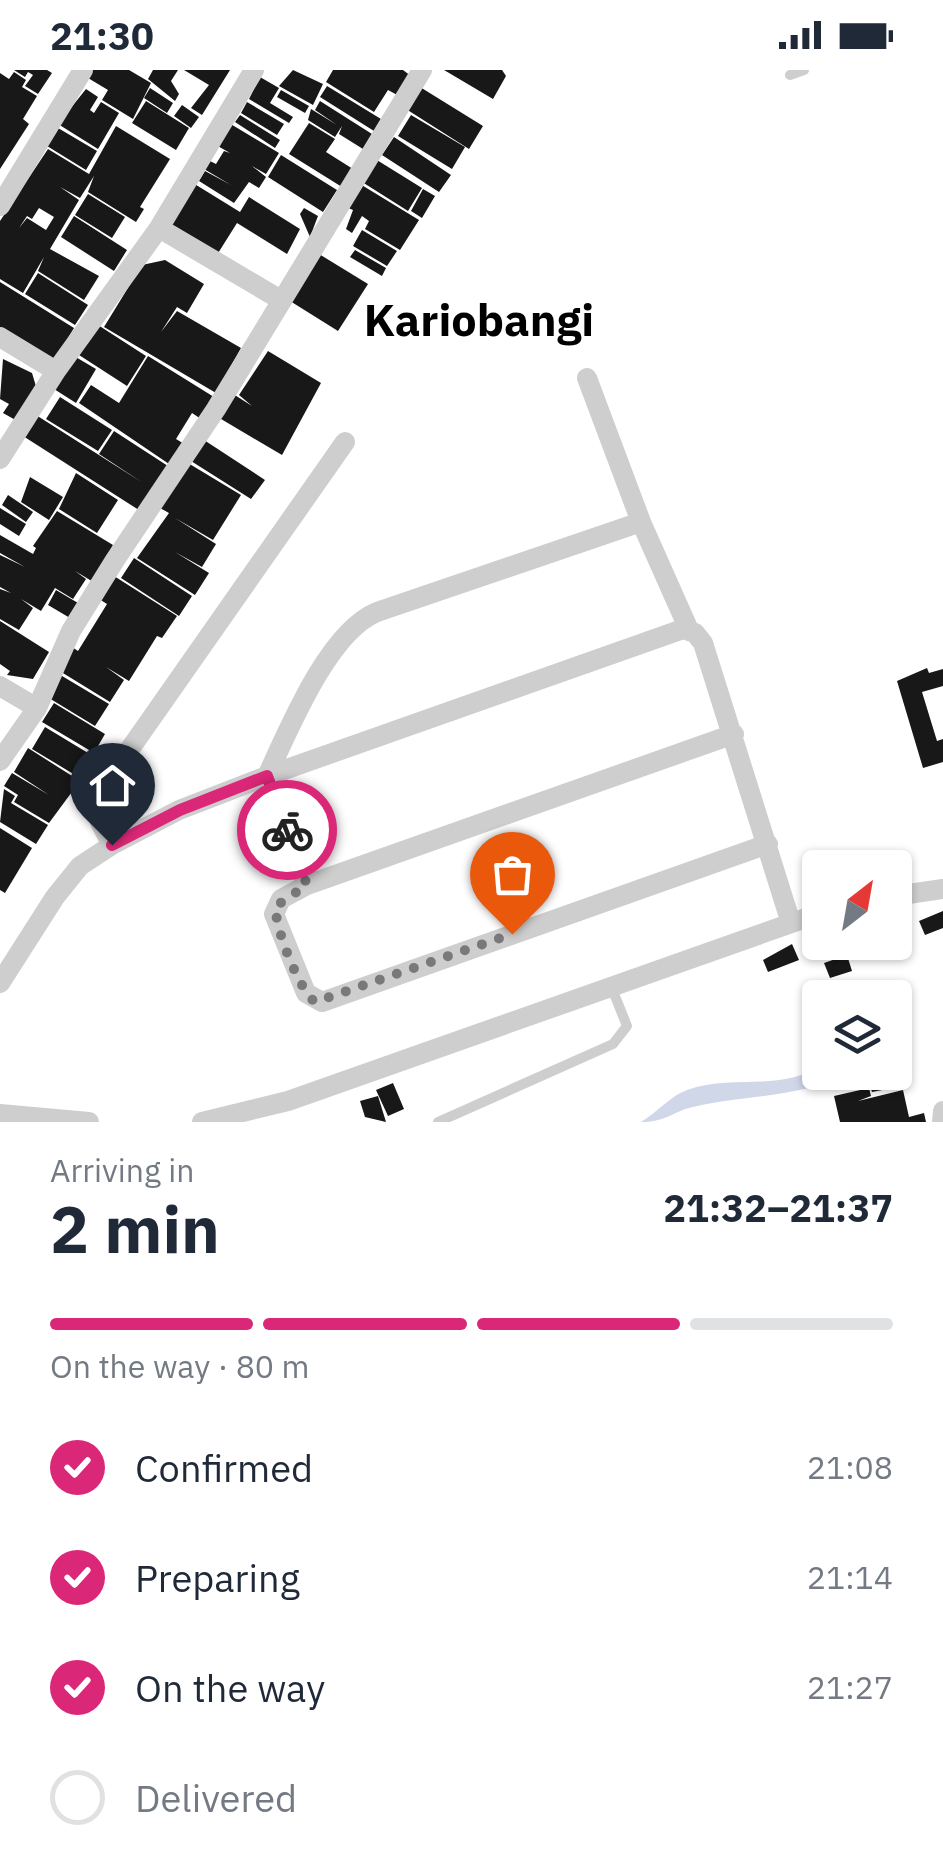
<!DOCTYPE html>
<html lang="en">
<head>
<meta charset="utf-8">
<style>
  :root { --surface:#fff; --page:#f2f2f3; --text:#1f2937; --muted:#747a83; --line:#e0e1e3; --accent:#db2777 }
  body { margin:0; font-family:"IBM Plex Sans",sans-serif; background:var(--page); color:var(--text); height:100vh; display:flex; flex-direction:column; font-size:38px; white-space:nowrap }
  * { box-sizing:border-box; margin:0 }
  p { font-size:32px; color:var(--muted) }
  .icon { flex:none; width:55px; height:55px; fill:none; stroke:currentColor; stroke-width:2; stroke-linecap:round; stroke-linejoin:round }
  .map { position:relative; height:1052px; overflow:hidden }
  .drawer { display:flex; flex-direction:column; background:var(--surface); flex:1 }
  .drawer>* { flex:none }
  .needle { width:65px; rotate:31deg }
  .controls { position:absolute; left:802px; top:780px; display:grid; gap:20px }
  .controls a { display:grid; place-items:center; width:110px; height:110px; border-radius:10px; background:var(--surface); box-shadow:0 2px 8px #0004; font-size:50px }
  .pin { position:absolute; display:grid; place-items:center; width:85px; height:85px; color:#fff; margin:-102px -42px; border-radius:50% 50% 50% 0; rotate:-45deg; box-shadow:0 0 10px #0007 }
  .pin .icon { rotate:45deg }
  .courier { position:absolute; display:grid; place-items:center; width:100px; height:100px; margin:-50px; border:8px solid #db2777; border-radius:50%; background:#fff; color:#222; box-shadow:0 2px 12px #0007 }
  .overview em { font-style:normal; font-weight:700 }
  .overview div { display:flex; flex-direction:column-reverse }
  .overview { display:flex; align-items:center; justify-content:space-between; height:170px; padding:0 50px }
  h1 { font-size:65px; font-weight:700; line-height:75px }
  .bar { display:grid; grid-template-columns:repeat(4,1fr); gap:15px 10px; align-content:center; height:120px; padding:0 50px }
  .bar i { height:12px; border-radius:8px; background:var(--line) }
  .bar .selected { background:var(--accent) }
  .bar p { grid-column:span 4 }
  ol { padding:0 50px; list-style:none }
  li { display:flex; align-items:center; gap:30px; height:110px }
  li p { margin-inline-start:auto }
  li .icon { padding:10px; border-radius:50%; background:var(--accent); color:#fff; stroke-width:4 }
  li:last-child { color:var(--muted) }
  li i { width:55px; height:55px; border:5px solid var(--line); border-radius:50% }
  .status { display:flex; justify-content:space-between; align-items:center; height:70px; padding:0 50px; background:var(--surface); direction:ltr }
  .status svg { height:28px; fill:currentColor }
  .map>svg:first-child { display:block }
  .water { fill:#d0d7e9 }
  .building { fill:#181818; fill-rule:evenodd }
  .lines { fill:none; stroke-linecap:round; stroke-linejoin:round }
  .lane { stroke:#cecece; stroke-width:10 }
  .street { stroke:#cecece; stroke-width:20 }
  .done { stroke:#797979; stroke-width:10; stroke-dasharray:0 18 }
  .route { stroke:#db2777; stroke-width:12 }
  .labels { text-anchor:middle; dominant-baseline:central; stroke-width:10; stroke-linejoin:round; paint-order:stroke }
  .district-label { font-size:45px; font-weight:bold; fill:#000; stroke:#fff }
</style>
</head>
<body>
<div class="status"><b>21:30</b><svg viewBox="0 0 49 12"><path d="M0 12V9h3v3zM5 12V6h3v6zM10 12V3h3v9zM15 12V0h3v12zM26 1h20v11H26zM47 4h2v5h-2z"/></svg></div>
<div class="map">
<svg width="943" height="1052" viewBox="0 0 943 1052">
  <rect width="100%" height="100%" fill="#fff"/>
  <path class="water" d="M820,996V1002L847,1003C799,1029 746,1024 693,1037C671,1042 667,1052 641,1052C656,1043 672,1025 687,1020C732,1004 779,1022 820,996Z"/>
  <path class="building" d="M14,0H47L52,3L38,24L25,16L33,5L28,2L25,7Z
    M93,0H129L151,13L133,49L102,30L108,20L88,8Z
    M153,0H178L171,11L179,24L175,31L148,9Z
    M184,0H230L202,45L191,38L209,15Z
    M293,0L323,14L313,35L279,16Z
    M333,0H403L411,6L399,26L388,20L374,42L326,12Z
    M444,0H502L506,6L493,29Z
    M14,2L26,10L22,17L37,26L23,49L29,54L0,99V3L9,9Z
    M260,7L279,18L270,33L293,47L289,53L249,29Z
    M327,16L381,49L374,61L320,27Z
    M420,17L483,56L469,79L406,39Z
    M150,18L173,33L167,43L144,28Z
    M86,19L98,27L90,40L94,43L101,32L119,43L98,79L58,54Z
    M281,20L309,36L305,43L277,27Z
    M146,31L189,58L176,80L132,53Z
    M320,31L372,64L363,79L339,64L342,56L335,67L308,50L311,39L337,55L315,40Z
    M247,32L284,54L277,65L241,43Z
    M182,35L199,47L191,58L174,46Z
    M240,45L280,70L275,78L235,52Z
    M411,45L465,77L452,99L398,66Z
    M229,53L279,83L266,104L252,96L266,107L259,118L249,112L234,133L199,111L205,101L231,115L204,99L210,91L216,94L224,81L230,83L216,75Z
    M309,53L335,69L326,82L353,99L342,117L289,84Z
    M116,56L170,89L140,137L144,139L136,152L88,122L94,106L80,128L60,117L79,130L50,179L99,206L84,230L38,201L44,187L23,223L0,209V151L48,79L89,104ZM39,138L54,147L46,160L27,148L19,158L27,146L32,149Z
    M58,58L97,81L86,100L47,76Z
    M394,67L451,105L439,122L382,85Z
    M281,85L337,120L323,142L268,107Z
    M372,87L422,118L408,141L359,110Z
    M193,113L240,142L249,127L300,159L287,184L237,153L215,188L165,157Z
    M360,114L419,150L400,180L365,159L369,151L362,146L352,163L346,159L353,140L346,137Z
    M423,119L435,126L422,148L411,141Z
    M88,124L125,147L112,168L75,145Z
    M304,138L318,146L310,167L300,144Z
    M74,146L127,180L114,201L61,167Z
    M362,160L397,181L387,196L353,176Z
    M355,180L386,198L382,206L350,187Z
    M319,184L368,214L338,261L290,231Z
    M165,190L204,214L187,243L177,237L161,262L177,241L241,278L216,323L104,257L142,195Z
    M38,203L88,235L75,255L25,224Z
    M0,212L74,258L53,293L0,260Z
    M98,255L146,286L127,316L79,285Z
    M268,281L321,313L282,385L216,346L230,322L252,336L239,325Z
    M74,286L96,299L76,333L54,319Z
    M148,286L214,327L201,349L192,343L176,369L186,375L172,396L79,333L91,315L119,333Z
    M3,289L32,303L38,323L19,352L3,343L9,334L0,329Z
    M60,327L112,360L98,381L46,349Z
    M36,345L143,413L99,384L114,361L171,398L142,442L23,366Z
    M204,370L265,410L251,429L191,391Z
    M188,393L241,425L213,470L175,448L216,474L202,497L175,482L209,503L195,525L137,488L169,443L160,438Z
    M76,403L118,430L97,463L59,439Z
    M30,407L63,427L49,450L21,432Z
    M8,425L33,442L26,452L2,435Z
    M0,438L26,454L19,466L0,454Z
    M57,441L113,475L95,513L75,501L86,509L73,529L55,518L41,541L21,529L33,538L19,560L0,549V519L11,523L0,517V485L25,497L0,483V465L33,484L36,478L33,476Z
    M134,488L192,526L179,546L121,508Z
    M114,506L177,546L162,568L157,566L129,611L106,597L124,610L110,632L58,600L72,577L78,581L107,534L99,529Z
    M56,520L78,533L70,548L48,535Z
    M0,551L49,582L33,609L7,605L10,601L0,594Z
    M927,598L929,603L943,599V616L922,622L937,671L943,669V692L923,698L897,611Z
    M57,603L109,634L95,656L44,625Z
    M54,633L105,664L94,683L42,652Z
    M45,657L93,686L80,708L32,679Z
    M28,678L80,711L49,753L14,732L18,725L4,716L12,703L49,725L14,702Z
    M4,719L15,726L11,733L48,755L36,774L0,752Z
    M0,758L32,778L5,823L0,820Z
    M943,841V858L925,865L919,851Z
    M792,874L799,890L768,902L763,890Z
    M847,885L852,901L830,908L824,893Z
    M901,1008L903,1016L872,1022L870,1016Z
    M393,1013L404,1039L388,1046L376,1020Z
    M869,1018L871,1026L858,1031L903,1020L909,1047L924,1043L926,1052H840L834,1026Z
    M378,1026L386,1052L365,1047L360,1031Z"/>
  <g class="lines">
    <path class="lane" d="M790,5L804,0
      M438,1052L613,974L627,956L611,916"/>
    <path class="street" d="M0,136L83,0
      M159,158L281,230
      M0,267L56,301L159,158L254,0
      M587,308L641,452L689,560
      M0,389L56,301
      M641,452L377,542C328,562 289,659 267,706L307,815L734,664
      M0,616L37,638
      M0,691L37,638L71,561L115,490L216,339L422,0
      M112,775L100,752L111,706L345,372
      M307,815L281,829L274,844L306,923L322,932L768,774
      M895,826L943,819
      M0,913L55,827L80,796L112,775L179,740L267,706L683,559L695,563L703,573L790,850
      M0,1044L89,1052
      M202,1052L288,1031L820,843
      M942,1052L943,1041"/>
  </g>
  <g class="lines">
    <path class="done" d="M287,760L307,815L276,836C273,854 300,922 315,932L512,864"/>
    <path class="route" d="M112,775L180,740L267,706L287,760"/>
  </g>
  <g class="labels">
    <g class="district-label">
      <text x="479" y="249">Kariobangi</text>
    </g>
  </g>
</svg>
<div class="controls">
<a><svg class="needle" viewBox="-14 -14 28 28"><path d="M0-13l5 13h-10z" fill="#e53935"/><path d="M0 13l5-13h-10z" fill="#747a83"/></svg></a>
<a><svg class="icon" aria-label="layers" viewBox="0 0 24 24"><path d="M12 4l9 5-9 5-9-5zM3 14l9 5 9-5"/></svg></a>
</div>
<div class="pin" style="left:512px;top:864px;background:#ea580c"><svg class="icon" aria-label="bag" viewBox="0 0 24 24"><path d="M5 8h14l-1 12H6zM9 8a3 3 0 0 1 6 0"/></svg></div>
<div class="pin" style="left:112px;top:775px;background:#1f2937"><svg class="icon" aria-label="home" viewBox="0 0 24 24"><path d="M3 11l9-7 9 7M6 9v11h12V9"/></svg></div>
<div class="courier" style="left:287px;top:760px"><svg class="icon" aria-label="bike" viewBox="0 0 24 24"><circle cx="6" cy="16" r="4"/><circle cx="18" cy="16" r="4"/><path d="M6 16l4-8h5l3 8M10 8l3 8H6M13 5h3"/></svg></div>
</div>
<section class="drawer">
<div class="overview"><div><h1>2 min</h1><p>Arriving in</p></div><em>21:32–21:37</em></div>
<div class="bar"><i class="selected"></i><i class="selected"></i><i class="selected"></i><i></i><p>On the way · 80 m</p></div>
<ol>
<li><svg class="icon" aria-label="check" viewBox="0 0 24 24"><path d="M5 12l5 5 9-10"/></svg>Confirmed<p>21:08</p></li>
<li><svg class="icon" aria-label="check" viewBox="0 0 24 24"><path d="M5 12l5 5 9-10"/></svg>Preparing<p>21:14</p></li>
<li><svg class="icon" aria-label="check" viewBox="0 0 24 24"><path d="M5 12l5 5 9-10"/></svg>On the way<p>21:27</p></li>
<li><i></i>Delivered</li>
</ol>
</section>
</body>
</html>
